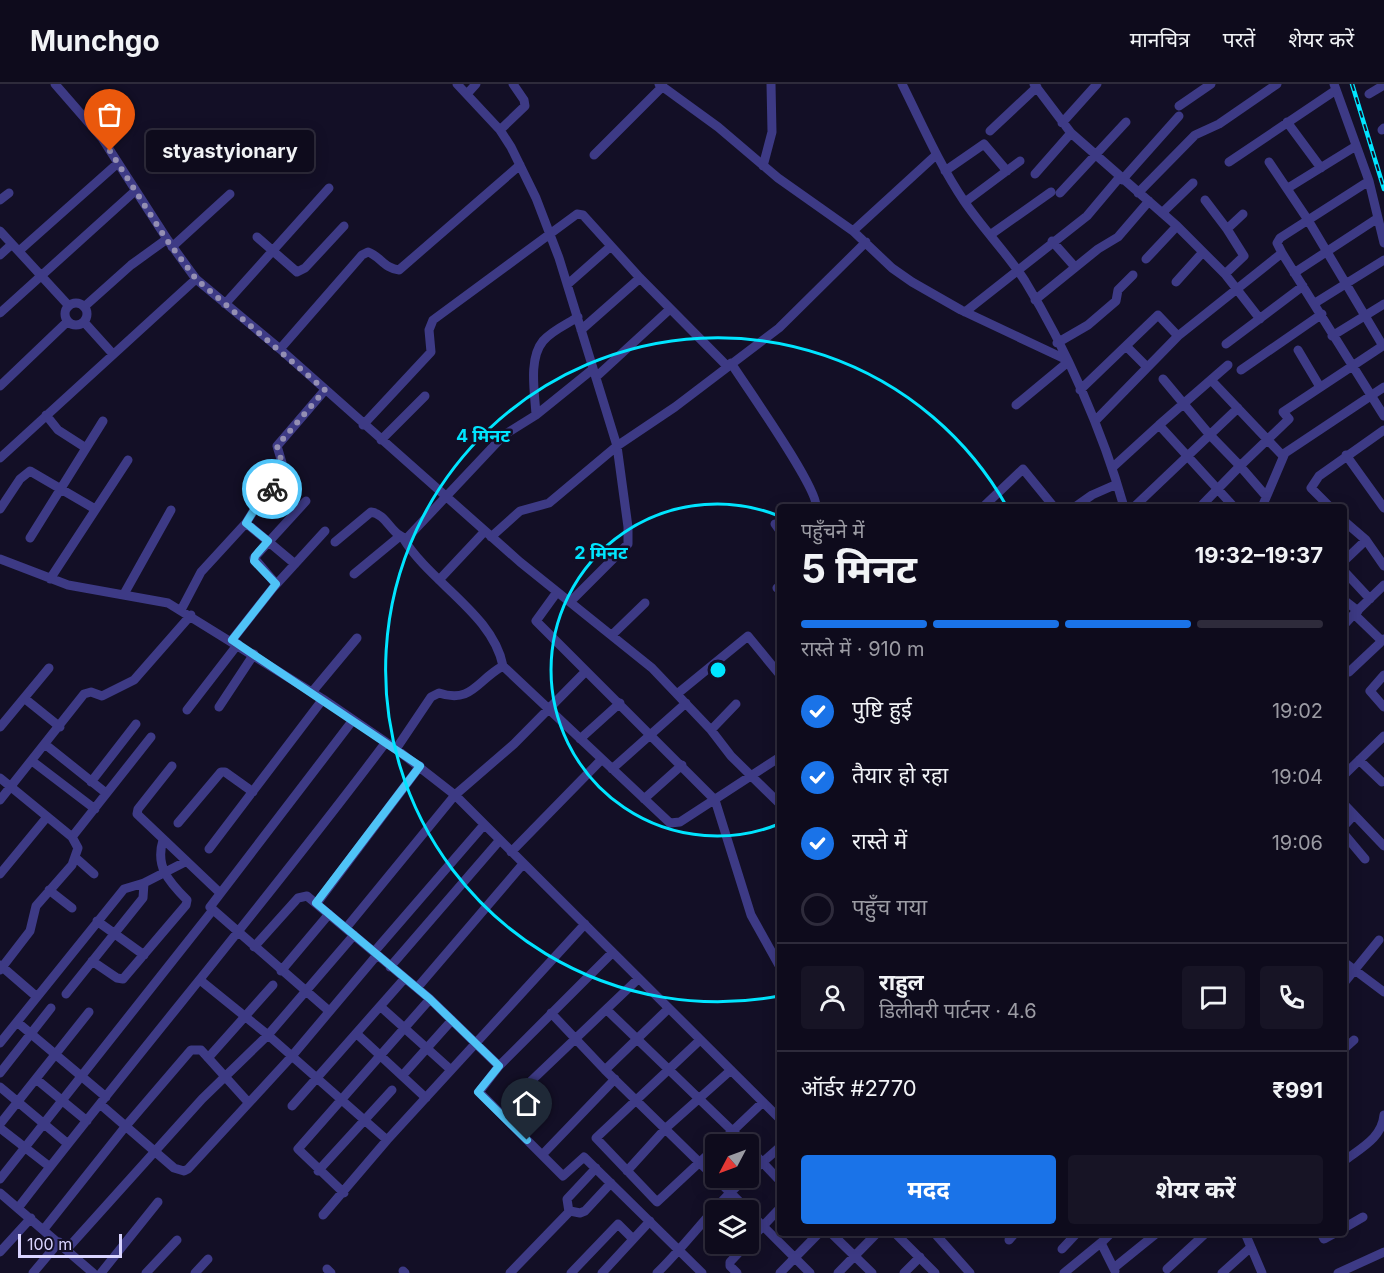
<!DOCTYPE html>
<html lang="hi">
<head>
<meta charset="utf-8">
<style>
  :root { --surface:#0e0b1c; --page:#171425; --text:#f1f3f6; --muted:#9b9ba3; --line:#2e2b3b; --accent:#1a73e8 }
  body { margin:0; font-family:Inter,"Noto Sans Devanagari",sans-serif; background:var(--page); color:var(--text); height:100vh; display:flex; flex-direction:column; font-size:22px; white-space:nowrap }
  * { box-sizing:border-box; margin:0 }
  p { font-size:20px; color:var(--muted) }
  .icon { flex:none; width:33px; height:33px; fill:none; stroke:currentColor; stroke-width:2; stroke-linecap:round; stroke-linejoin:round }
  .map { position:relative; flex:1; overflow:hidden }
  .details { position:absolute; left:777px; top:420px; width:570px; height:732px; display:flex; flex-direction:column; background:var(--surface); border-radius:6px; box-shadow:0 3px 15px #0003,0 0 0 2px var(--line) }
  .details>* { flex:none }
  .needle { width:39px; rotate:229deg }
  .controls { position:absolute; left:705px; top:1050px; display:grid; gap:12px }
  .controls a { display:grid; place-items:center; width:54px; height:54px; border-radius:6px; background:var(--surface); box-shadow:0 3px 15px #0003,0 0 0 2px var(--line); font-size:30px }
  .scale { position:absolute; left:18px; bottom:15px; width:104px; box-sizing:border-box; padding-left:6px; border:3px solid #d9d4ff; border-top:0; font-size:16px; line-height:21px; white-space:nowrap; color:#d9d4ff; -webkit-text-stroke:4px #130f26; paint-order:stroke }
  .pin { position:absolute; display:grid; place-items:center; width:51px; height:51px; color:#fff; margin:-62px -26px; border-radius:50% 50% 50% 0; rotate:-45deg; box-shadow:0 0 6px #0007 }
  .pin .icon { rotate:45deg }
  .courier { position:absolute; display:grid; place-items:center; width:60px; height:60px; margin:-30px; border:4px solid #4fc3f7; border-radius:50%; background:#fff; color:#222; box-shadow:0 2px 8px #0007 }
  .bubble { position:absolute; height:42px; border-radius:6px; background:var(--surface); box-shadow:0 3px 15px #0003,0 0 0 2px var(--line); font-size:20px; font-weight:700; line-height:42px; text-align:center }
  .overview em { font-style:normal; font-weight:700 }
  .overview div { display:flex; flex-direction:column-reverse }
  .overview { display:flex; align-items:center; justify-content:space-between; height:102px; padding:0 24px }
  h1 { font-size:39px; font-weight:700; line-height:45px }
  .bar { display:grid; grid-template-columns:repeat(4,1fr); gap:9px 6px; align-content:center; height:72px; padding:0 24px }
  .bar i { height:8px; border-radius:4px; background:var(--line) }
  .bar .on { background:var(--accent) }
  .bar p { grid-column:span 4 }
  .line { display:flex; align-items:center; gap:15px; padding:0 24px; border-top:2px solid var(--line) }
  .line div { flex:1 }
  .round { display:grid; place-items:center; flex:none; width:63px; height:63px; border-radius:6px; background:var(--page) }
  ol { padding:0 24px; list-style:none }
  li { display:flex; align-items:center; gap:18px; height:66px }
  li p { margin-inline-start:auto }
  li .icon { padding:6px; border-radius:50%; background:var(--accent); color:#fff; stroke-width:4 }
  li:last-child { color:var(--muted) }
  li i { width:33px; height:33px; border:3px solid var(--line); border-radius:50% }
  .button { display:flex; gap:12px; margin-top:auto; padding:12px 24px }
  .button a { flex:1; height:69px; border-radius:6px; background:var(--accent); color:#fff; font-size:24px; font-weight:700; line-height:69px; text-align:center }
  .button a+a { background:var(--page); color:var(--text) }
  header { display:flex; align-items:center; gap:36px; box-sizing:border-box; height:84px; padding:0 30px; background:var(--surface); border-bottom:2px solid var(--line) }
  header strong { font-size:28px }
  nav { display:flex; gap:33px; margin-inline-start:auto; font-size:21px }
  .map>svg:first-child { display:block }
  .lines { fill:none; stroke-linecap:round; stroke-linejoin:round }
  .minor { stroke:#3d3a85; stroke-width:9 }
  .rail-casing { stroke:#00e5ff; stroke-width:4.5 }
  .rail { stroke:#130f26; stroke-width:2; stroke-dasharray:7; stroke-linecap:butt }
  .done { stroke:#948fb3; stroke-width:6; stroke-dasharray:0 10.8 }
  .route { stroke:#4fc3f7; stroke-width:8 }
  .ring { fill:none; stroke:#00e5ff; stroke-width:3 }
  .centre { fill:#00e5ff; stroke:#130f26; stroke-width:3 }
  .ring-label { font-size:18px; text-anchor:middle; font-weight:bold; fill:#00e5ff; stroke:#130f26; stroke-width:5; stroke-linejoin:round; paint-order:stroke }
</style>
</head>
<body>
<header>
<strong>Munchgo</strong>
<nav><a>मानचित्र</a><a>परतें</a><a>शेयर करें</a></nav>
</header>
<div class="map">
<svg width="1384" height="1189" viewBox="0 0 1384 1189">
  <rect width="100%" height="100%" fill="#130f26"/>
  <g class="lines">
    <path class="minor" d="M55,0L102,54L167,155L196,195L280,265L520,478L652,584L711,646L731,672L780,720
      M457,0L500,46L511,63L536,114L559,174L617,362L628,443V460L571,517
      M659,0L718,43L778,94L853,147L892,184L912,198L961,226L1065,275
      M902,0C922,40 939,80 964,117C983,145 1007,169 1025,197C1066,264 1103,348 1124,423
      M1034,0L1071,49L1177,142L1225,190L1260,235
      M1334,0L1369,97L1384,159
      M467,10L476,0
      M1369,10L1384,1
      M1179,22L1211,0
      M1287,38L1321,84
      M1062,39L1097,0
      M500,46L525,22L524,16L513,0
      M1382,46L1384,44
      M990,47L1037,3
      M594,71L663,2
      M1229,78L1336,6
      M1269,78L1308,136L1383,262
      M763,82L772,48L771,0
      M945,87L984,60L1007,87
      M1035,90L1071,49
      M1122,96L1179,32
      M1288,104L1356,62
      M1060,109L1126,38
      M1138,109L1195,51L1219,40L1277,0
      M0,116L9,109
      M1205,116L1227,145
      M965,118L1020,77
      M1162,129L1193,99
      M0,147L69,222
      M853,147L936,71
      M990,151L1051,108
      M257,153L297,188L305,184L344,142
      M1052,157L1075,183
      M172,163L230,110
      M19,167L118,79
      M1282,169L1277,159L1280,154L1369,97
      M0,171L12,160
      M1146,175L1177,142
      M1294,189L1378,134
      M1225,190L1244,172L1227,145L1243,130
      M1176,198L1203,168
      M568,200L611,162
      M1035,216L1098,165L1118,153L1149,117
      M1315,219L1384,176
      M65 230a11 11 0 1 1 22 0a11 11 0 1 1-22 0Z
      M225,220L329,104
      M84,223L131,181L167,155
      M965,228L1087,132L1119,94
      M0,229L135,107
      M84,238L112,269
      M581,246L640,194
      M1332,252L1384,220
      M1057,259L1088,241L1116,217L1118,206L1133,191
      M1226,260L1303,202
      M1126,262L1147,283
      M280,265L362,171L368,168C380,172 385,185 399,186L520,81
      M1298,266L1320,303
      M731,279C745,301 819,405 816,423
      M1241,286L1322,230
      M596,293L670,225
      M1163,295L1209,350L1240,382L1289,335L1283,328L1384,261
      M1211,296L1283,372
      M0,302L68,237
      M1080,306L1158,231L1178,252
      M1016,321L1068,278
      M46,331L58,346L86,364
      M536,331C535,310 528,275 543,257C551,247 567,240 578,233
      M1095,337L1178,252L1282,169L1384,332
      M363,341L431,268L429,246L433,236L577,130L583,131L640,194L727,282
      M1159,341L1228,281
      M381,356L425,312
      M1346,371L1384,424
      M0,374L196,195
      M1113,383L1159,341L1234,423
      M1203,420L1240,382L1266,412
      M983,423L1023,385L1054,423
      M1075,423L1092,411L1117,400
      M1134,423L1238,324
      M1262,423L1285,369L1384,303
      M1330,423L1311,404L1319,392L1384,346
      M0,425L20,395L30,387L95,425
      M1344,437L1366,456L1384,482
      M246,439L295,480
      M775,440L780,447
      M491,453L520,427L549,419L617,362L675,323L779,244L866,158
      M30,454L103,337
      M403,454C430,499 493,530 503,582
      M335,458L371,428C387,430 392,453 407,454L504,351L536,331L593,285
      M0,475L68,501L168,519L323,615L396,665L455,711L780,1035
      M1344,477L1366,456
      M1344,487L1370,515
      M354,490L400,452
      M50,495L128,376
      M439,496L485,447
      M276,500L254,474L306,417
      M777,504L780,502
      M557,508L536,537L715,716L751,831L780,883
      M124,510L171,426
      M1344,516L1358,527
      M181,526L201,488L246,439L259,418L286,392L277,362L325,306
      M1354,530L1384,501
      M1344,541L1354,530L1382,557L1384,555
      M612,551L645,519
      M232,556L273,504L325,447
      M1349,588L1382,557
      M1384,591L1370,607L1384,623
      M312,608L357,554
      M677,610L748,552L780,591
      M24,614L60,643
      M219,623L254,570
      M187,626L238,560
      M0,643L49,584
      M711,646L736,620
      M580,655L620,619
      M46,661L106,709
      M396,665L431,613L439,609C472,620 477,596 503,582L670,739L680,738L780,673
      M1359,676L1382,698
      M32,677L95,725
      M172,682L138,725L137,730L219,808
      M612,685L686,619
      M1344,691L1384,652
      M0,694L72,753L78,764L72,781L36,822L30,847L0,886
      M91,698L136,640
      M644,715L682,681
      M0,716L84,610L91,608L102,612L134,596L191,531
      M1344,720L1384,762
      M178,739L221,688H225L253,708
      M1344,742L1354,731
      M1344,750L1365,775
      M72,753L151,653
      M209,765L323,615
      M511,768L601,676
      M76,774L94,790
      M0,790L47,733
      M49,806L72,824
      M317,819L420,682
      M97,837L144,871
      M346,844L455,711L514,660L586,587
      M254,863L298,814L307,812L430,915L499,982
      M374,868L483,742
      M612,869L499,982L479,1008L563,1092L584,1073L702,1189
      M92,877L117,894L123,895L186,821L187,816C168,797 155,782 163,756
      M1344,878L1384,908
      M0,881L37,913
      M390,883L499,757
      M281,887L329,830
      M200,896L268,951L387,1056
      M1344,899L1379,856
      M417,904L523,780
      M66,910L143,814L144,799
      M381,923L451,986
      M607,926L746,1060
      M329,927L210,823L353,636
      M551,929L605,986L748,1126
      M17,938L106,1013
      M357,950L426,1014
      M700,956L596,1054L657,1118L716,1063
      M0,959L124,805L144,799L185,778
      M1344,965L1354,956
      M208,974L273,901
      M605,986L668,925
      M0,989L51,924
      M402,992L452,936
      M36,995L87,1037
      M529,999L638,895
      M0,1003L68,1060
      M100,1020L174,1084L184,1087L188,1085L292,972L377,871
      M292,1022L405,894
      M0,1040L89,928
      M0,1044L50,1083
      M719,1060L763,1018
      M748,1063L780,1097
      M542,1071L615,995
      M1344,1077C1361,1064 1382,1054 1384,1031
      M318,1087L392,1006
      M627,1087L666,1044L731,986
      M748,1091L780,1063
      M0,1095L212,827
      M0,1109L93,1189
      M344,1109L298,1065L430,915
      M18,1124C139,967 267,817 386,658
      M570,1127L580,1129L585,1127L611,1099
      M748,1127L810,1189
      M323,1131L387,1056L585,840
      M1344,1144L1363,1133
      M44,1145L125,1043L191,966H201L248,1018
      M831,1149L872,1189
      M895,1149L935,1189
      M940,1149L937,1152L970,1189
      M1106,1149L1109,1151L1101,1159L1115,1187
      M1245,1149L1262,1189
      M1321,1149L1324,1155L1335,1149
      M1009,1156L1015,1149
      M748,1158L780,1124
      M67,1165L202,1015L268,951L354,851
      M1062,1165L1077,1149
      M0,1168L31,1134
      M1115,1183L1157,1149
      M327,1185L331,1189
      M1167,1185L1206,1149
      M403,1187L405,1189
      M33,1189L59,1158
      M101,1189L158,1118
      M146,1189L177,1156
      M195,1189L208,1175
      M510,1189L569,1128L567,1115L596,1084
      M571,1189L618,1140L633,1155
      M602,1189L650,1137
      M657,1189C688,1159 713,1122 746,1094
      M737,1189L730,1182V1178L747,1160
      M780,1189L819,1149
      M838,1189L877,1149
      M904,1189L920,1173
      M1064,1189L1103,1157
      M1222,1189L1251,1163
      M1338,1189L1384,1168"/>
    <defs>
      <path id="rail" d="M1352,0L1384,105"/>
    </defs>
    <use href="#rail" class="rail-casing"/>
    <use href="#rail" class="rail"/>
  </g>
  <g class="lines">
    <path class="done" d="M110,67L166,155L196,195L325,306L277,362L286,392L272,405"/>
    <path class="route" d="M272,405L259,418L246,439L268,457L255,472L254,477L276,500L232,556L420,682L316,819L430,915L495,978L499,982L478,1008L527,1056"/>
  </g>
  <g class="ring">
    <path d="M779 740A166 166 0 1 1 779 432"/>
    <path d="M779 912A332 332 0 1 1 1007 423"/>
  </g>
  <circle cx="718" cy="586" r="9" class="centre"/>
  <g class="ring-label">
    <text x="483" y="358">4 मिनट</text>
    <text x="601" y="475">2 मिनट</text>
  </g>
</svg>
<div class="controls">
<a><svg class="needle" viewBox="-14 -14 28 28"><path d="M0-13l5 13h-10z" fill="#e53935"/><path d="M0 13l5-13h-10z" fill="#9b9ba3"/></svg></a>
<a><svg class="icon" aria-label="layers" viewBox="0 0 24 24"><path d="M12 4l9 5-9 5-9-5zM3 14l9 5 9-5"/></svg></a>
</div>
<div class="scale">100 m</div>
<div class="pin" style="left:110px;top:67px;background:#ea580c"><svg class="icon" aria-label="bag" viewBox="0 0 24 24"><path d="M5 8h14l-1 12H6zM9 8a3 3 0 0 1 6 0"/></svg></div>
<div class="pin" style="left:527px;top:1056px;background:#1f2937"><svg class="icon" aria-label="home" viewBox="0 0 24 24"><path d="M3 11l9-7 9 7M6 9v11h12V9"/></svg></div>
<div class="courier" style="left:272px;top:405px"><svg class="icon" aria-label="bike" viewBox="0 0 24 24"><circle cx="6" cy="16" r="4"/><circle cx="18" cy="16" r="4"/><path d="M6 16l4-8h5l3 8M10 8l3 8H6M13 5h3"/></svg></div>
<div class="bubble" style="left:146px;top:46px;width:168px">styastyionary</div>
<section class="details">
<div class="overview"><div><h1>5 मिनट</h1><p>पहुँचने में</p></div><em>19:32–19:37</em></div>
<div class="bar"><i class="on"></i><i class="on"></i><i class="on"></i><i></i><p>रास्ते में · 910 m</p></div>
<ol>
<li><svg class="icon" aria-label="check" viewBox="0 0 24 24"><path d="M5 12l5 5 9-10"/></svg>पुष्टि हुई<p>19:02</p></li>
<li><svg class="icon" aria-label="check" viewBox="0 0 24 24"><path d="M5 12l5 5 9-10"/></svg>तैयार हो रहा<p>19:04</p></li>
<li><svg class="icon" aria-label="check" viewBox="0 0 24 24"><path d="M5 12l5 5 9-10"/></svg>रास्ते में<p>19:06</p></li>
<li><i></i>पहुँच गया</li>
</ol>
<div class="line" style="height:108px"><a class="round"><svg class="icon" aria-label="person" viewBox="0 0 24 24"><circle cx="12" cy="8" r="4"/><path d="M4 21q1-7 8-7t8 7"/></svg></a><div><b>राहुल</b><p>डिलीवरी पार्टनर · 4.6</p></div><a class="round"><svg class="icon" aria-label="chat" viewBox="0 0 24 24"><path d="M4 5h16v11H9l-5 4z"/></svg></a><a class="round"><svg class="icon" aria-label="phone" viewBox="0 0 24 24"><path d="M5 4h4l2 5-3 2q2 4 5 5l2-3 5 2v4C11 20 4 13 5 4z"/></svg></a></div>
<div class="line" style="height:78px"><div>ऑर्डर #2770</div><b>₹991</b></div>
<div class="button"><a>मदद</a><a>शेयर करें</a></div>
</section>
</div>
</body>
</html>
